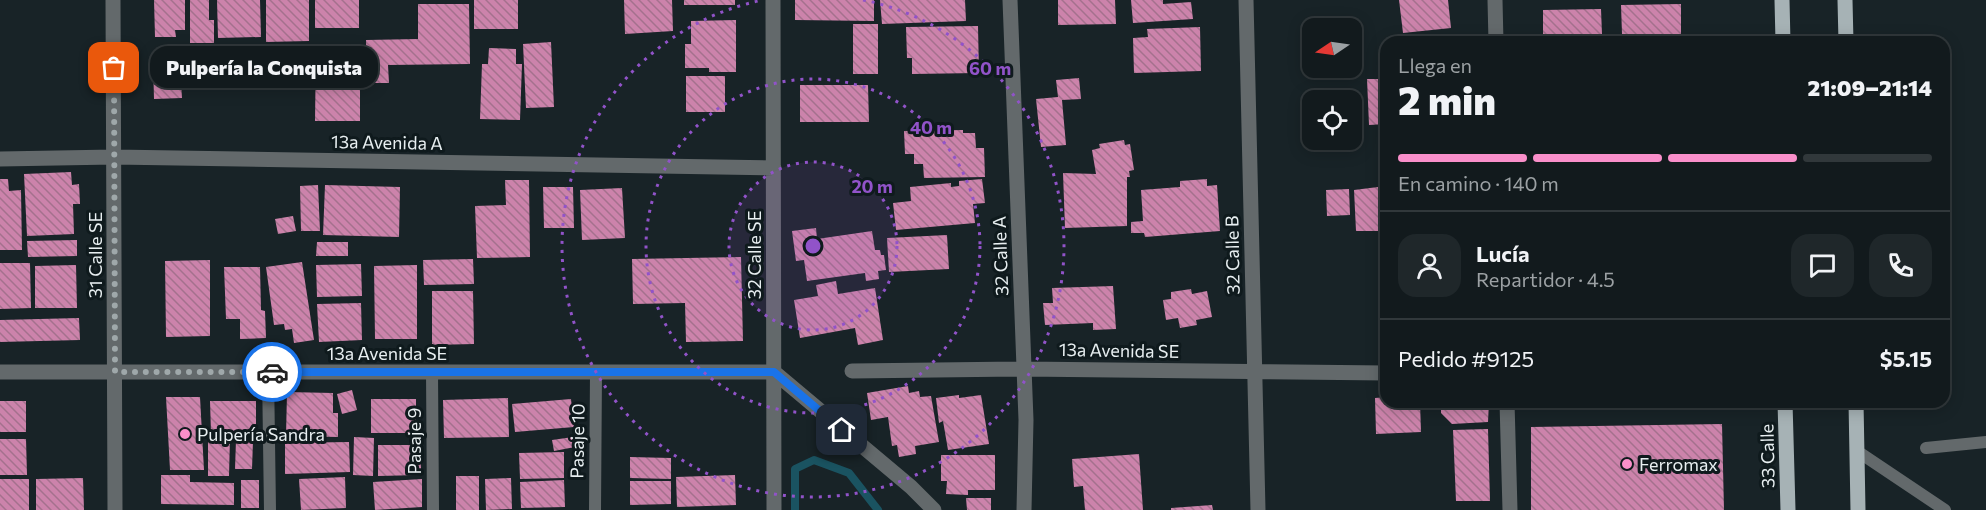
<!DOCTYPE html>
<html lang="es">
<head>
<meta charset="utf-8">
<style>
  :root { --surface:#121a1d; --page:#1f272a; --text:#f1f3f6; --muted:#9ca1a4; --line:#31383b; --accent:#f98fca }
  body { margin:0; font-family:Commissioner,sans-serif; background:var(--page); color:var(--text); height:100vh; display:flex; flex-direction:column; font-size:22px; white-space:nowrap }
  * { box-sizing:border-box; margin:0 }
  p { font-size:20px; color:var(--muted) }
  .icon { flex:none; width:33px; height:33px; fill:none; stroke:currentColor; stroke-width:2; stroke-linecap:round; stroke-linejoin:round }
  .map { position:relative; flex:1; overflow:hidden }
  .side { position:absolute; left:1380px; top:36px; width:570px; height:372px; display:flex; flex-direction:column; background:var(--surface); border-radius:18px; box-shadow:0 3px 15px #0003,0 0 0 2px var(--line) }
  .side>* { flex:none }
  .needle { width:39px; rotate:257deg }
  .buttons { position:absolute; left:1302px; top:18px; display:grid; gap:12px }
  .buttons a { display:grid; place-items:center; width:60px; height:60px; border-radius:12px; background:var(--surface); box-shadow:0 3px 15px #0003,0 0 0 2px var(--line); font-size:30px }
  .pin { position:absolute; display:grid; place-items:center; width:51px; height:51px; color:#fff; margin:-26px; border-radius:12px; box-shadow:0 3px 9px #0006 }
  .courier { position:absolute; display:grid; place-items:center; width:60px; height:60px; margin:-30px; border:4px solid #1a73e8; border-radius:50%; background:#fff; color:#222; box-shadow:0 2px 8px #0007 }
  .bubble { position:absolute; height:42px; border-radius:18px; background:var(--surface); box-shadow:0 3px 15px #0003,0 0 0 2px var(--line); font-size:20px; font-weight:800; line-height:42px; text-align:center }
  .head em { font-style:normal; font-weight:800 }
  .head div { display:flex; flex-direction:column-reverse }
  .head { display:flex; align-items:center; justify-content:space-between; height:102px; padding:0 18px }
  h1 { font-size:39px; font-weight:800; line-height:45px }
  .bar { display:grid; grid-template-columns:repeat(4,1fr); gap:9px 6px; align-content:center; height:72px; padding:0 18px }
  .bar i { height:8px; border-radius:4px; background:var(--line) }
  .bar .on { background:var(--accent) }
  .bar p { grid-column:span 4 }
  .line { display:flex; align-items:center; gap:15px; padding:0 18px; border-top:2px solid var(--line) }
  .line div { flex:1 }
  .round { display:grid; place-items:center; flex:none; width:63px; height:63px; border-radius:18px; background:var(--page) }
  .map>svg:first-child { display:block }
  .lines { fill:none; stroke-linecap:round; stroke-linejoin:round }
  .stream { stroke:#1a5361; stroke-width:8 }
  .building { fill:url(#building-back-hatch) }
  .lane { stroke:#63696b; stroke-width:12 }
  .street { stroke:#63696b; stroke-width:15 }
  .primary { stroke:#a6b2b5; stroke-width:15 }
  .done { stroke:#9fa8aa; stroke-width:6; stroke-dasharray:0 10.8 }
  .route { stroke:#1a73e8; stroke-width:8 }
  .ring { fill:none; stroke:#9153c9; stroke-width:3; stroke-dasharray:3 6 }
  .poi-dot { fill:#f98fca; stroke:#0f1a1d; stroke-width:2 }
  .labels { text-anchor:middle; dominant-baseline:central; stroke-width:6; stroke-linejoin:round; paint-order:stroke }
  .street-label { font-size:18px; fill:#e8eff1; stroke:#0f1a1d }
  .poi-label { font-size:18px; fill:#e8eff1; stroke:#0f1a1d; text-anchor:start }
  .centre { fill:#9153c9; stroke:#0f1a1d; stroke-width:3 }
  .ring-label { font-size:18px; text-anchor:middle; font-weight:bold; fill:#9153c9; stroke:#0f1a1d; stroke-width:6; stroke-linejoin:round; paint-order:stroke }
</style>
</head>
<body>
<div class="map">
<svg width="1986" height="510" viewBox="0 0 1986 510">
  <defs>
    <pattern id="building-back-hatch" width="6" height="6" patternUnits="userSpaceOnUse" patternTransform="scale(1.5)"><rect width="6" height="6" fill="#cc83ab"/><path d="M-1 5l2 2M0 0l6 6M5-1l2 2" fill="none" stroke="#a4718d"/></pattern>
  </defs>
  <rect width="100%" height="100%" fill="#182327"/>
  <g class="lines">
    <path class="stream" d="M795,510V469L814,460L849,473L878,510"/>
  </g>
  <path class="building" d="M154,0H185V30H175L176,37H155Z
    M190,0H209V20H214V43H190Z
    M217,0H260L261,37L218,38Z
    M266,0H309V41L266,42Z
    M315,0H359V28H315Z
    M474,0H518V29H474Z
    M624,0H672L673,31L625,34Z
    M684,0H735V5H684Z
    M795,0H874V21L795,20Z
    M880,0H965L966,21L882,24Z
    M1058,0H1115L1116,24L1058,25Z
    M1131,0H1163V4L1191,2L1193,19L1133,23Z
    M1399,0H1448L1451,28L1403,33Z
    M418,4H469L470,64L388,65L389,83H367L366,40L418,39Z
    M1681,4V42H1543V10L1601,9L1602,34H1622L1621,5Z
    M736,20V72H709V68H685V44H691V21Z
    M853,24H878V74H853Z
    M978,26L979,73L912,74V58H907L906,27Z
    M1200,27L1201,71L1134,73L1133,38L1148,37L1147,29Z
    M551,42L554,107L526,108L523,44Z
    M316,47H360V121H315Z
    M489,48L516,49V64H522L520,120L480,119L482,64H488Z
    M188,61L189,81L181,82L182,98L154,99L153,62Z
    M686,76H725V112H686Z
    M1079,78L1081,99L1062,100L1066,145L1041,147L1036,99L1058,97L1056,80Z
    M1367,79H1386V124L1369,125Z
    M800,85H868L869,122H800Z
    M963,130V133H975L976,148H984L985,177L924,178L923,164H914V154H905L904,131Z
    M1124,140L1125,145L1130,144L1134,170L1129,171L1130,177H1127V226L1065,228L1063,173L1096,174L1092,150L1100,148L1099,144Z
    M71,172L72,185L79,184L80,204H73L74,234L27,236L24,174Z
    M0,179H8L9,191L21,190L22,250H0Z
    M982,179L985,203L973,204L975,223L896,230L893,203L911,201L910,187L951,183V187L959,186V181Z
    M1207,179V186L1217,185L1220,231L1145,237L1144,233H1131V222L1143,221L1141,190L1180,187V181Z
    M505,180H529L530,257L477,258L475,206L506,205Z
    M318,185L320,231H301L300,186Z
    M325,185L400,187L399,237L323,235Z
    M1386,186V231H1356L1354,190Z
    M543,187H573L574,228H544Z
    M622,188L625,238L582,240L580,190Z
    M1349,189L1350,215L1327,216L1326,190Z
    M293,216L296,231L278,234L275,219Z
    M816,228L817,239L872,231L875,250H880L881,255H884L886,270L878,271L879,279L866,281L865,273L807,281L804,260L796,261L792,231Z
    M947,235L949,269L889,272L887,238Z
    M1383,237H1386V290H1383Z
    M77,240V256L28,257L27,241Z
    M317,242H348V256H316Z
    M741,257L743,341L686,342L685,303L633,304L632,259Z
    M473,259L474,284L424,285L423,260Z
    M210,260V336L166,337L165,261Z
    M302,262L314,340L294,343L292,329L285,330L284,324L274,325L266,267Z
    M0,263H30L31,308L0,309Z
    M361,264L362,296L317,297L316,265Z
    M76,265L77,308H35V266Z
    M417,265V339H375L374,266Z
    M224,267H260L261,310L265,311L266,338L240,339V319H226Z
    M836,281L838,294L875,288L883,340L858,345L855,328L800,338L794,300L818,296L816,285Z
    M1113,286L1116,329L1093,330V323L1045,325L1043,303H1053L1052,288Z
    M1191,289L1192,294L1207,291L1212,317L1196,320L1197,325L1180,328L1178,318L1166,320L1163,300L1171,299V292Z
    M432,291H473L474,344L432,345Z
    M361,303L362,340L319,342L317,304Z
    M79,318L80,340L0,342V320Z
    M908,386L909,393L919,391L920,397L931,396L939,442L915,446L916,454L899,457L897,445L892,446L888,417L871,420L867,393Z
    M352,390L357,410L342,414L337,394Z
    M287,392L333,393V413H338V437L286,436Z
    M959,395V398L981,395L989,444L948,450L943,421L939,423L936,398Z
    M166,397H200L204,470H170Z
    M1386,397V402H1420L1421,432L1376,434L1375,398Z
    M508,398L509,437L444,438L443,400Z
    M371,399H416V433H371Z
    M571,399L574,427L515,432L512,404Z
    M0,401H26V432H0Z
    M210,401H256V432L211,433Z
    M1441,402H1489L1488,422L1452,424L1441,413Z
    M1722,424L1724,510H1531V427Z
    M1488,429L1490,501H1456L1453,430Z
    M354,437L374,438L373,476L353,475Z
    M573,437L575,447L554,451L552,440Z
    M208,438H230L229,476H208Z
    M0,439H26L27,475H0Z
    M236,440L253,441L252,469H235Z
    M349,442L350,472L285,474V443Z
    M378,445H421V475L378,476Z
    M564,452V478L520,479L519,453Z
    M1139,454L1143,510H1085L1083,486L1074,487L1072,459Z
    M941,455H995V490H968V495L946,494L947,481H941Z
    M630,457L671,458V479L630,478Z
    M161,475H190V482L234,483V505L161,504Z
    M735,475L736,505L677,507L676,477Z
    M456,476H479V510H456Z
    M345,477L346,508L301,510L299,479Z
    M83,478L84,510H36V479Z
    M511,478L512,509L486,510L485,479Z
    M0,479H29V510H0Z
    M422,479V507L375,510L373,482Z
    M241,480H259V508H241Z
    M564,480L565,507L521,508L520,482Z
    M630,481H671V504L630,505Z
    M966,498H991V510H967Z
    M1212,505L1213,510H1171V508Z"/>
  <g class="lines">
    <path class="lane" d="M268,372L270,510
      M432,372L433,510
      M1926,448L1986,442
      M1857,451L1945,510
      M595,510L596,372"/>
    <path class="street" d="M113,0L115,510
      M773,0L774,510
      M1010,0L1026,420L1024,510
      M1246,0L1258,510
      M1495,0L1496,42
      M0,159L114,157L774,168
      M852,371L1024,369L1386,373
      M0,372H774L911,487L934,510
      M1507,402L1510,510"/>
    <path class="primary" d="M1782,0L1783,42
      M1845,0L1846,42
      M1785,402L1788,510
      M1856,402L1858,510"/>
  </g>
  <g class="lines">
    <path class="done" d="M114,68L115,372H272"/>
    <path class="route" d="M272,372H774L842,430"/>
  </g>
  <circle cx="813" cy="246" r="84" fill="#9153c9" fill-opacity=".12"/>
  <g class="ring">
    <circle cx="813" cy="246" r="84"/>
    <circle cx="813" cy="246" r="167"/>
    <path d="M863 0A251 251 0 1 1 763 0"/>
  </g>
  <g class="poi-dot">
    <circle cx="185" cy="434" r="6"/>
    <circle cx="1627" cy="464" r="6"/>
  </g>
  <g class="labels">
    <g class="street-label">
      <text transform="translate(387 142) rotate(1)">13a Avenida A</text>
      <text transform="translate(95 255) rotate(-90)">31 Calle SE</text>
      <text transform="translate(754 255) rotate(-90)">32 Calle SE</text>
      <text transform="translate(1232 255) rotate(-91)">32 Calle B</text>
      <text transform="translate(1000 256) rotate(-92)">32 Calle A</text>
      <text transform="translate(1119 350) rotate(1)">13a Avenida SE</text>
      <text x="387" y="353">13a Avenida SE</text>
      <text transform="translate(414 441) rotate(-90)">Pasaje 9</text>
      <text transform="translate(577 441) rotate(-89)">Pasaje 10</text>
      <text transform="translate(1767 456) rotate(-91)">33 Calle</text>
    </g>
    <g class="poi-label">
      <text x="197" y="434">Pulpería Sandra</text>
      <text x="1639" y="464">Ferromax</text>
    </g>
  </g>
  <circle cx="813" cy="246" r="9" class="centre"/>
  <g class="ring-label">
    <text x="990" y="75">60 m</text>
    <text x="931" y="134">40 m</text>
    <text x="872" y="193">20 m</text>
  </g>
</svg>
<div class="buttons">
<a><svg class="needle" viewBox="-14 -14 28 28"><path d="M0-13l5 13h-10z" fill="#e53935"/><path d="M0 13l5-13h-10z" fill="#9ca1a4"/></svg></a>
<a><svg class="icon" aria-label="locate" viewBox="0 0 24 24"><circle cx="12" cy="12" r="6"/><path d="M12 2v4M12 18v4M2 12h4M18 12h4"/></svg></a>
</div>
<div class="pin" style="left:114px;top:68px;background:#ea580c"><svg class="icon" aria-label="bag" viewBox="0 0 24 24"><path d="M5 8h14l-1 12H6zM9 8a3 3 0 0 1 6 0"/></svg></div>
<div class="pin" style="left:842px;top:430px;background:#1f2937"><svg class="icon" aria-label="home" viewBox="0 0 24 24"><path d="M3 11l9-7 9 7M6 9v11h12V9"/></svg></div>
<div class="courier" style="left:272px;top:372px"><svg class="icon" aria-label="car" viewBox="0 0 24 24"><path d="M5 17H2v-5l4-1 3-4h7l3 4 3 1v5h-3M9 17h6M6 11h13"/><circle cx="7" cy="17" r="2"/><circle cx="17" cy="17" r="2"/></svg></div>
<div class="bubble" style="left:150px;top:46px;width:228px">Pulpería la Conquista</div>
<section class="side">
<div class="head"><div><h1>2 min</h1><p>Llega en</p></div><em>21:09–21:14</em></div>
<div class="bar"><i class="on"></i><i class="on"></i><i class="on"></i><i></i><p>En camino · 140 m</p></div>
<div class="line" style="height:108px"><a class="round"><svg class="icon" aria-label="person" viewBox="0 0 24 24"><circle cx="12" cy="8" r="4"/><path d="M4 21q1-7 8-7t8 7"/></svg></a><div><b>Lucía</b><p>Repartidor · 4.5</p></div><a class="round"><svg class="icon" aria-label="chat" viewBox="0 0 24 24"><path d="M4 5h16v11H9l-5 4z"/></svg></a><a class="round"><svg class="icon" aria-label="phone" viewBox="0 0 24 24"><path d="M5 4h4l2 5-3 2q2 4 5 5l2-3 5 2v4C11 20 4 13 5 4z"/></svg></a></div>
<div class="line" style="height:78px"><div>Pedido #9125</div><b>$5.15</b></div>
</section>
</div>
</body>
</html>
